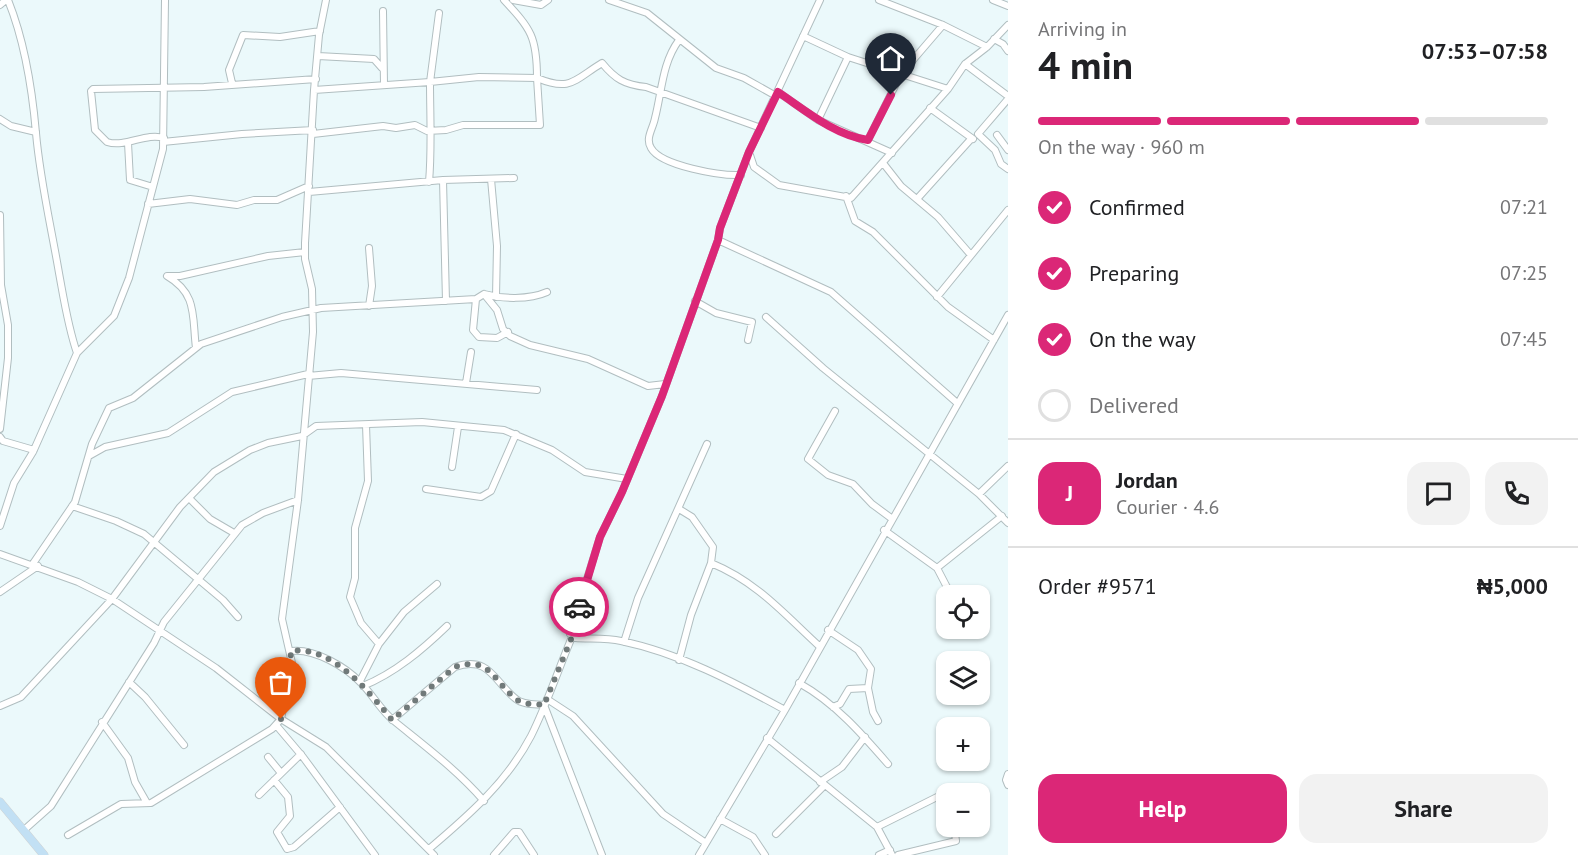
<!DOCTYPE html>
<html lang="en">
<head>
<meta charset="utf-8">
<style>
  :root { --surface:#fff; --page:#f2f2f2; --text:#202124; --muted:#757577; --line:#e0e0e0; --accent:#db2777 }
  body { margin:0; font-family:"PT Sans",sans-serif; background:var(--page); color:var(--text); height:100vh; display:flex; flex-direction:column; font-size:22px; white-space:nowrap }
  * { box-sizing:border-box; margin:0 }
  p { font-size:20px; color:var(--muted) }
  .icon { flex:none; width:33px; height:33px; fill:none; stroke:currentColor; stroke-width:2; stroke-linecap:round; stroke-linejoin:round }
  .map { position:relative; flex:1; overflow:hidden }
  .sheet { display:flex; flex-direction:column; background:var(--surface); width:570px }
  .sheet>* { flex:none }
  .fabs { position:absolute; left:936px; top:585px; display:grid; gap:12px }
  .fabs a { display:grid; place-items:center; width:54px; height:54px; border-radius:12px; background:var(--surface); box-shadow:0 2px 4px #0004; font-size:30px }
  .pin { position:absolute; display:grid; place-items:center; width:51px; height:51px; color:#fff; margin:-62px -26px; border-radius:50% 50% 50% 0; rotate:-45deg; box-shadow:0 0 6px #0007 }
  .pin .icon { rotate:45deg }
  .courier { position:absolute; display:grid; place-items:center; width:60px; height:60px; margin:-30px; border:4px solid #db2777; border-radius:50%; background:#fff; color:#222; box-shadow:0 2px 8px #0007 }
  .summary em { font-style:normal; font-weight:800 }
  .summary div { display:flex; flex-direction:column-reverse }
  .summary { display:flex; align-items:center; justify-content:space-between; height:102px; padding:0 30px }
  h1 { font-size:39px; font-weight:800; line-height:45px }
  .bar { display:grid; grid-template-columns:repeat(4,1fr); gap:9px 6px; align-content:center; height:72px; padding:0 30px }
  .bar i { height:8px; border-radius:4px; background:var(--line) }
  .bar .on { background:var(--accent) }
  .bar p { grid-column:span 4 }
  .line { display:flex; align-items:center; gap:15px; padding:0 30px; border-top:2px solid var(--line) }
  .line div { flex:1 }
  .round { display:grid; place-items:center; flex:none; width:63px; height:63px; border-radius:18px; background:var(--page) }
  ol { padding:0 30px; list-style:none }
  li { display:flex; align-items:center; gap:18px; height:66px }
  li p { margin-inline-start:auto }
  li .icon { padding:6px; border-radius:50%; background:var(--accent); color:#fff; stroke-width:4 }
  li:last-child { color:var(--muted) }
  li i { width:33px; height:33px; border:3px solid var(--line); border-radius:50% }
  .button { display:flex; gap:12px; margin-top:auto; padding:12px 30px }
  .button a { flex:1; height:69px; border-radius:18px; background:var(--accent); color:#fff; font-size:24px; font-weight:800; line-height:69px; text-align:center }
  .button a+a { background:var(--page); color:var(--text) }
  main { display:flex; flex:1; min-height:0 }
  .map>svg:first-child { display:block }
  .lines { fill:none; stroke-linecap:round; stroke-linejoin:round }
  .minor-casing { stroke:#b1bec0; stroke-width:8 }
  .major-casing { stroke:#d1d3d3; stroke-width:9 }
  .minor { stroke:#fff; stroke-width:6 }
  .major { stroke:#c2e0f4; stroke-width:8 }
  .done { stroke:#717a7a; stroke-width:6; stroke-dasharray:0 10.8 }
  .route { stroke:#db2777; stroke-width:8 }
</style>
</head>
<body>
<main>
<div class="map">
<svg width="1008" height="855" viewBox="0 0 1008 855">
  <rect width="100%" height="100%" fill="#ebf9fb"/>
  <g class="lines">
    <defs>
      <path id="minor" d="M8,0C25,42 32,87 36,133C40,180 51,226 59,273C64,300 68,327 77,353
        M504,0C531,29 537,37 537,78C571,92 574,80 602,63C615,79 625,85 646,87L761,128
        M513,0L541,5L548,0
        M609,0L647,13L716,68L744,78L776,96
        M879,0L943,25L987,47
        M993,0L1008,6
        M0,5L6,0
        M383,11L384,85
        M803,36L848,57L948,89
        M994,39L1003,44L1008,51
        M679,40C662,63 662,91 655,118C653,129 645,138 651,148C661,166 721,176 741,175
        M318,56L374,59L382,68
        M965,64L1008,96
        M232,83L229,70L243,35L280,37L320,31
        M314,90L430,82L439,13
        M778,92L818,120L892,153
        M1008,99L978,134L995,150L1001,164L1008,169
        M930,108L973,139
        M0,119L11,126L36,132
        M818,120L848,57
        M313,134L383,126L396,128L415,125L427,131L446,130L463,125H540L537,78L479,77L430,82C430,115 432,149 429,182
        M997,135L1008,150
        M164,138C146,132 126,148 107,142L95,130L91,91L93,89L204,87L316,79
        M868,140L901,74L943,25
        M163,142L242,134L313,130
        M128,143L130,180L153,187
        M750,155L754,167L779,185L851,198L948,89L965,64L987,47L1008,25
        M883,163L901,186L938,217L970,254
        M491,179L497,246L496,297
        M443,180L446,301
        M309,192L443,180L514,178
        M846,196L855,221L873,232L948,307L994,340
        M917,199L971,139
        M148,204L190,199L237,205L254,200H277L309,186
        M0,215L1,285L8,325V358L0,429
        M718,240L831,292L956,402
        M484,294L497,310L503,329L510,336L530,345L588,359L648,386L665,384
        M937,297L1008,210
        M476,299L473,330L479,337L497,338L508,332
        M695,301L716,313L752,322L748,340
        M369,306L372,286L369,248
        M766,317L823,368L979,494L1008,523
        M196,348C192,317 198,294 167,276H180L268,256L305,252
        M308,376L341,373L537,390
        M466,383L471,352
        M835,411L808,459L828,475L853,484L872,504L891,518
        M366,425L368,481L355,528V578L350,597L361,623L379,644
        M0,437L3,441L34,450
        M89,456L105,447L168,433L232,392L308,374
        M452,467L458,427
        M426,489L481,497L491,491L516,434
        M979,494L1008,466
        M189,498L210,519L234,533
        M72,506L116,521L144,534L223,600L238,617
        M0,526L14,483L33,452L77,353L114,316L129,278L163,149L165,0
        M884,530L937,568L949,591
        M0,554L78,582L112,599L216,668L281,719L326,747L434,855
        M711,563C757,582 783,613 819,646
        M32,565L75,502L92,444L109,408L133,398L201,344L282,317L321,308L476,299L484,294C502,299 529,300 547,292
        M937,568L1002,516
        M0,592L38,566
        M828,630L858,650L871,669L868,688L873,712L878,721
        M624,642L638,598L707,444
        M291,651C314,648 346,667 361,683C373,695 381,711 394,721C426,747 457,770 484,801
        M679,660L691,615L711,563L713,547L692,517L679,509
        M360,681L379,644L404,612L437,584
        M129,682L145,697L184,745
        M799,683C835,703 862,734 888,764
        M363,686C395,673 422,650 447,626
        M547,699L573,716L663,814L706,843
        M0,706L21,697L112,599L180,507L214,472L250,450L268,443L302,436L316,426L422,422L504,430L552,450L585,472L627,479
        M833,707L840,704L849,689L868,688
        M785,710C734,682 679,653 621,641C607,638 590,639 575,638L570,634L600,537L622,492L662,396L718,240L720,228L749,152L820,0
        M392,720L455,667C490,655 494,682 516,699C523,705 536,704 544,705L602,855
        M102,722L128,758L135,782L147,803
        M276,725L303,757L375,855
        M767,738L877,827L892,855
        M268,757L281,773
        M1008,774L1006,780L1008,785
        M274,780L288,797L290,816L277,832L287,849L294,847L340,807
        M820,782L842,767L865,737
        M259,795L301,754
        M720,819L753,837L765,855
        M877,827L941,795L946,800
        M24,830L51,806L154,643L164,622L242,525L263,513L298,500
        M776,834L825,785
        M68,835L121,804L151,803L272,729L281,719L292,663L282,619L298,500L313,332L312,289L305,259V243L314,90L319,35L326,0
        M429,849C468,816 507,782 531,736C547,704 558,670 572,637
        M494,855L514,832H519L534,855
        M699,855L785,710L1008,315
        M879,855L890,850
        M898,855L956,841L954,826"/>
      <path id="major" d="M0,802L44,855"/>
    </defs>
    <use href="#minor" class="minor-casing"/>
    <use href="#major" class="major-casing"/>
    <use href="#minor" class="minor"/>
    <use href="#major" class="major"/>
  </g>
  <g class="lines">
    <path class="done" d="M281,719L289,683L291,651C332,645 369,692 392,720L455,667C490,655 494,682 516,699C523,705 536,704 544,705L572,637L570,634L579,607"/>
    <path class="route" d="M579,607L600,537L622,492L662,396L718,240L720,228L749,152L778,92C805,110 834,135 868,140L891,95"/>
  </g>
</svg>
<div class="fabs">
<a><svg class="icon" aria-label="locate" viewBox="0 0 24 24"><circle cx="12" cy="12" r="6"/><path d="M12 2v4M12 18v4M2 12h4M18 12h4"/></svg></a>
<a><svg class="icon" aria-label="layers" viewBox="0 0 24 24"><path d="M12 4l9 5-9 5-9-5zM3 14l9 5 9-5"/></svg></a>
<a>+</a>
<a>−</a>
</div>
<div class="pin" style="left:281px;top:719px;background:#ea580c"><svg class="icon" aria-label="bag" viewBox="0 0 24 24"><path d="M5 8h14l-1 12H6zM9 8a3 3 0 0 1 6 0"/></svg></div>
<div class="pin" style="left:891px;top:95px;background:#1f2937"><svg class="icon" aria-label="home" viewBox="0 0 24 24"><path d="M3 11l9-7 9 7M6 9v11h12V9"/></svg></div>
<div class="courier" style="left:579px;top:607px"><svg class="icon" aria-label="car" viewBox="0 0 24 24"><path d="M5 17H2v-5l4-1 3-4h7l3 4 3 1v5h-3M9 17h6M6 11h13"/><circle cx="7" cy="17" r="2"/><circle cx="17" cy="17" r="2"/></svg></div>
</div>
<section class="sheet">
<div class="summary"><div><h1>4 min</h1><p>Arriving in</p></div><em>07:53–07:58</em></div>
<div class="bar"><i class="on"></i><i class="on"></i><i class="on"></i><i></i><p>On the way · 960 m</p></div>
<ol>
<li><svg class="icon" aria-label="check" viewBox="0 0 24 24"><path d="M5 12l5 5 9-10"/></svg>Confirmed<p>07:21</p></li>
<li><svg class="icon" aria-label="check" viewBox="0 0 24 24"><path d="M5 12l5 5 9-10"/></svg>Preparing<p>07:25</p></li>
<li><svg class="icon" aria-label="check" viewBox="0 0 24 24"><path d="M5 12l5 5 9-10"/></svg>On the way<p>07:45</p></li>
<li><i></i>Delivered</li>
</ol>
<div class="line" style="height:108px"><b class="round" style="background:var(--accent);color:#fff">J</b><div><b>Jordan</b><p>Courier · 4.6</p></div><a class="round"><svg class="icon" aria-label="chat" viewBox="0 0 24 24"><path d="M4 5h16v11H9l-5 4z"/></svg></a><a class="round"><svg class="icon" aria-label="phone" viewBox="0 0 24 24"><path d="M5 4h4l2 5-3 2q2 4 5 5l2-3 5 2v4C11 20 4 13 5 4z"/></svg></a></div>
<div class="line" style="height:78px"><div>Order #9571</div><b>₦5,000</b></div>
<div class="button"><a>Help</a><a>Share</a></div>
</section>
</main>
</body>
</html>
